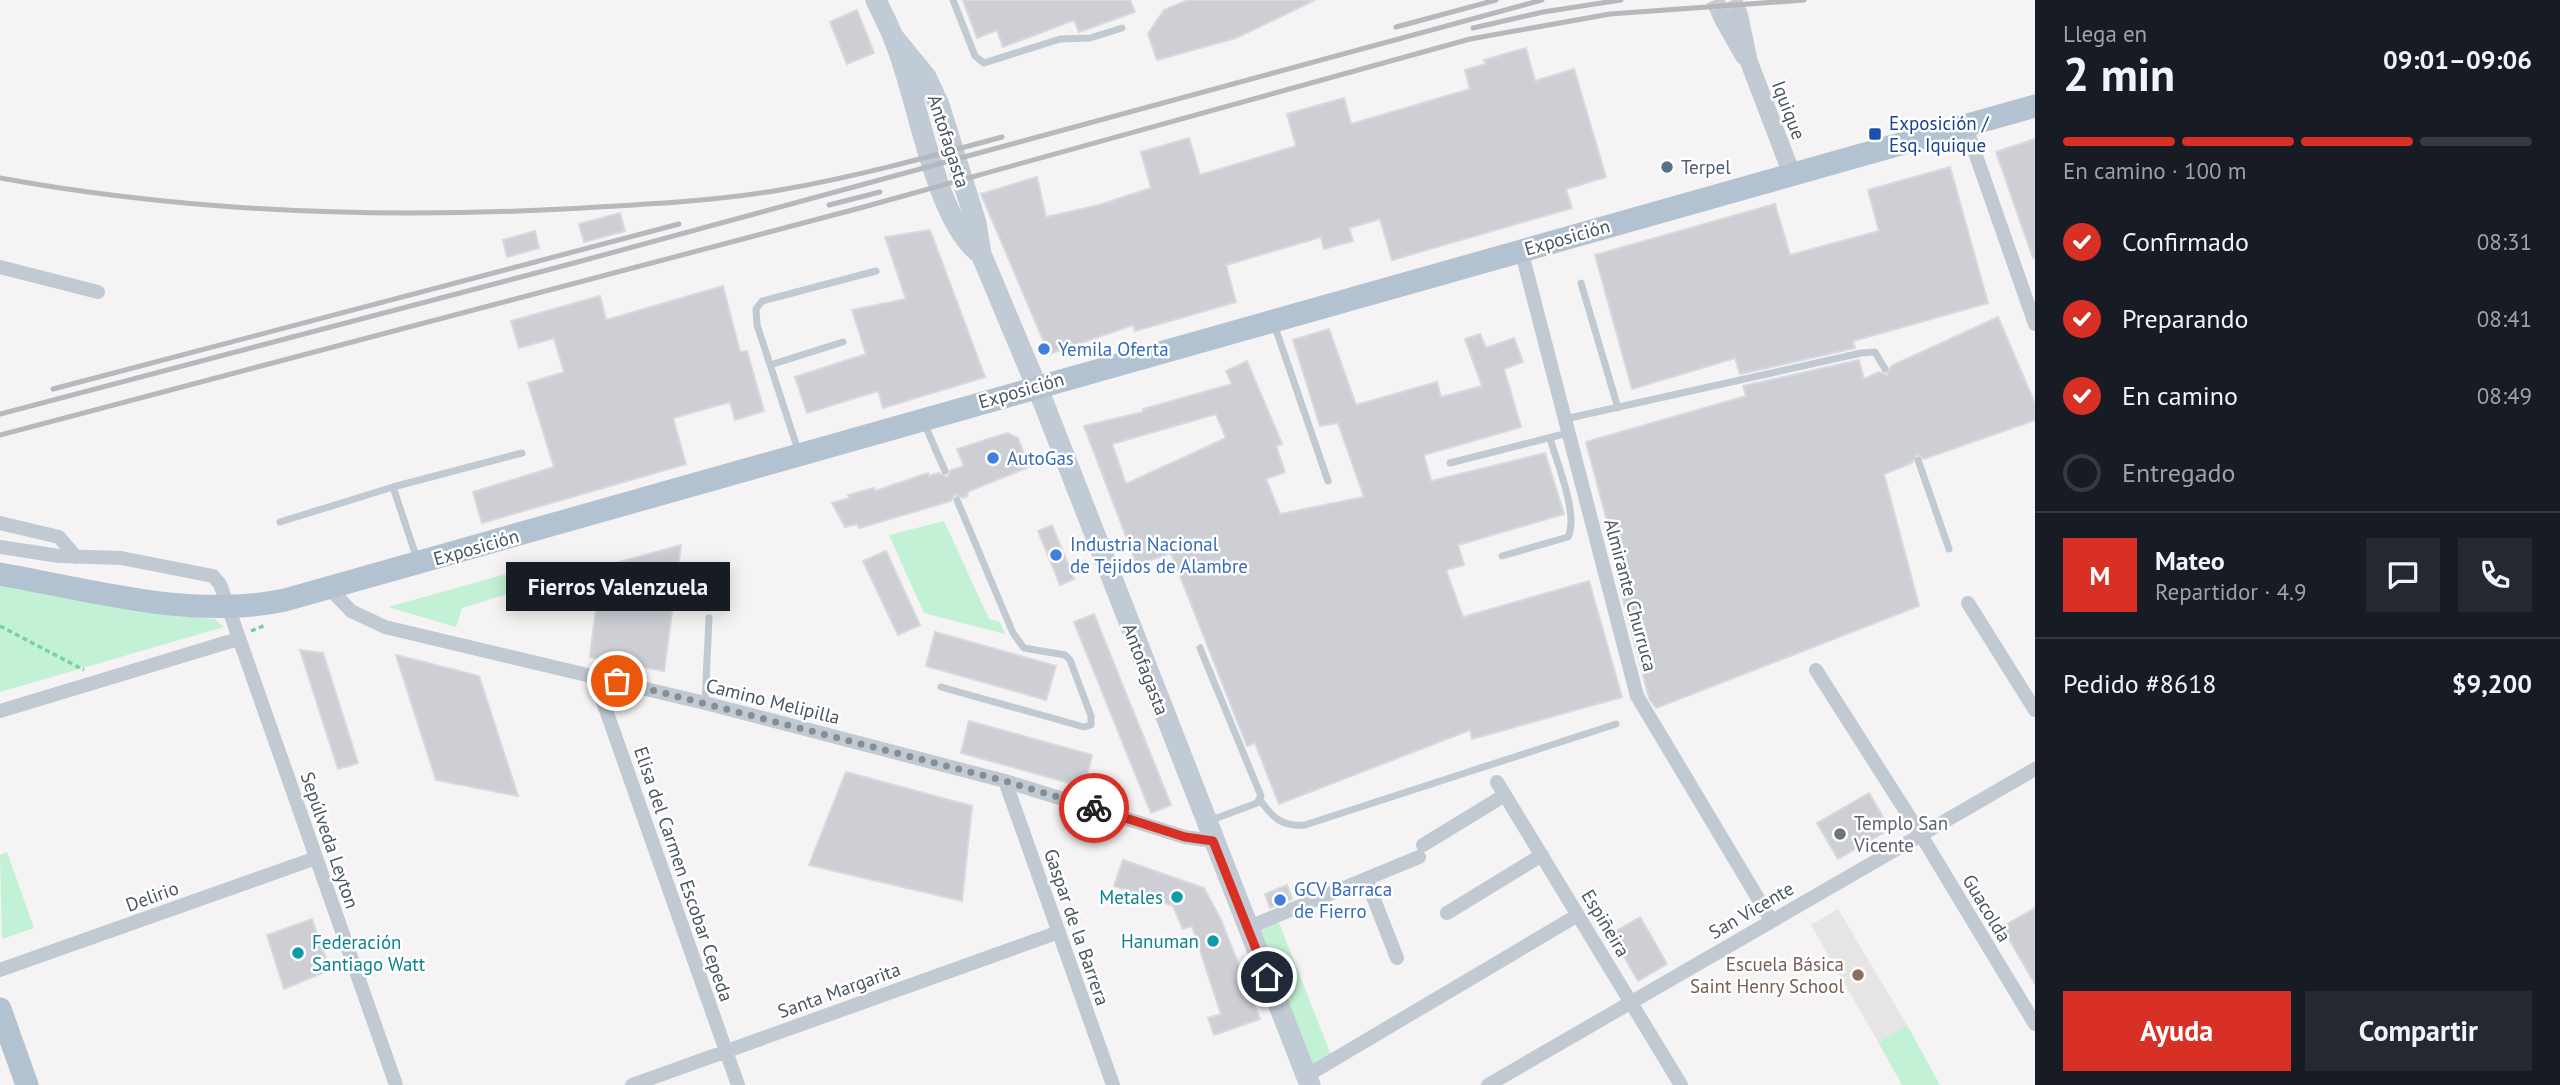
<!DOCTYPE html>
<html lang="es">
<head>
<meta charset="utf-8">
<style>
  :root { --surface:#171b24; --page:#242831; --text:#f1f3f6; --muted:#9ea1a6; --line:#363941; --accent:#d93025 }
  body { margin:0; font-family:"PT Sans",sans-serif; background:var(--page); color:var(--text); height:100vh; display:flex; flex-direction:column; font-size:26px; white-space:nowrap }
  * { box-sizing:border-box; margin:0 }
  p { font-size:23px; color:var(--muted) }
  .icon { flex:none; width:38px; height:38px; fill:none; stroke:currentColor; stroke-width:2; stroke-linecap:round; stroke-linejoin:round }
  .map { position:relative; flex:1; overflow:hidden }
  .panel { display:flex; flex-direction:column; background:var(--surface); width:525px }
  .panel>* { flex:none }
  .pin { position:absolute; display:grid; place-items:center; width:60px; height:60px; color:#fff; margin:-30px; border:4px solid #fff; border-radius:50%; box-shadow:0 2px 7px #0007 }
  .courier { position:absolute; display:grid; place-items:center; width:70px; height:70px; margin:-35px; border:5px solid #d93025; border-radius:50%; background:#fff; color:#222; box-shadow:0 2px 9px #0007 }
  .bubble { position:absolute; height:49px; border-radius:0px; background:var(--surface); box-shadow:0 4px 18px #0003; font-size:23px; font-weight:700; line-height:49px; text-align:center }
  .summary em { font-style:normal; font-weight:700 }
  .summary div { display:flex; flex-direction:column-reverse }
  .summary { display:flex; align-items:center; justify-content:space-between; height:119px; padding:0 28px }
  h1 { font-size:46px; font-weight:700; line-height:52px }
  .bar { display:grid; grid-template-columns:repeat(4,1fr); gap:10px 7px; align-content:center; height:84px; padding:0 28px }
  .bar i { height:9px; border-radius:5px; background:var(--line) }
  .bar .current { background:var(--accent) }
  .bar p { grid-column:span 4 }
  .line { display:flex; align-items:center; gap:18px; padding:0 28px; border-top:2px solid var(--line) }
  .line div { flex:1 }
  .round { display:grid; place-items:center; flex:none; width:74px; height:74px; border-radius:0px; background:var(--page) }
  ol { padding:0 28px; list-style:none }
  li { display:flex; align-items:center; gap:21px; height:77px }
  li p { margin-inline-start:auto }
  li .icon { padding:7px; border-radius:50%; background:var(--accent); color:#fff; stroke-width:4 }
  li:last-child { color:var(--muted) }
  li i { width:38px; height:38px; border:4px solid var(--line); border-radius:50% }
  .cta { display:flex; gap:14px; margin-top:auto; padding:14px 28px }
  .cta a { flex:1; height:80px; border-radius:0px; background:var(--accent); color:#fff; font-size:28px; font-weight:700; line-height:80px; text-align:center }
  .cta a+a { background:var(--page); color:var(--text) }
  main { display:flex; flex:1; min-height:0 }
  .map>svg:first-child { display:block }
  .education { fill:#e6e4e5 }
  .green { fill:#c3f1d5 }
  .building { fill:#cdcfd5; stroke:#d7d9de; stroke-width:2; fill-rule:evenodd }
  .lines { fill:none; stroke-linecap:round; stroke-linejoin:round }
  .tertiary-tunnel { stroke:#caccce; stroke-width:18; stroke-dasharray:18 9; stroke-linecap:butt }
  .path { stroke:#7ad0a6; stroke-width:3.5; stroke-dasharray:5 3.5; stroke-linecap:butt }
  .service { stroke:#c1cad2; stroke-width:7 }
  .minor { stroke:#c1cad2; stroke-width:14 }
  .tertiary { stroke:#c1cad2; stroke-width:18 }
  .secondary { stroke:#c1cbd6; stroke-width:21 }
  .primary { stroke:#b3c2d1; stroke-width:23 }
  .rail { stroke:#b5b8bd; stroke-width:5 }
  .done { stroke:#868d94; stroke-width:7; stroke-dasharray:0 12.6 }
  .route { stroke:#d93025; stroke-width:9 }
  .transit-dot { fill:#1a4fb4; stroke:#fff; stroke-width:2.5 }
  .service-dot { fill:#5c6f8a; stroke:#fff; stroke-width:2.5 }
  .shop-dot { fill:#3f7fe0; stroke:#fff; stroke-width:2.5 }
  .worship-dot { fill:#6b7280; stroke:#fff; stroke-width:2.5 }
  .culture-dot { fill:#0f9aa8; stroke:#fff; stroke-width:2.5 }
  .education-dot { fill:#8d6e63; stroke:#fff; stroke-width:2.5 }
  .labels { text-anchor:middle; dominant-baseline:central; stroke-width:5; stroke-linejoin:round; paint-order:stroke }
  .street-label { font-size:19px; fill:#4a5661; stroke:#fff }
  .transit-label { font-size:19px; fill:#164399; stroke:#fff; text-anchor:start }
  .service-label { font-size:19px; fill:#4e5e75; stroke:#fff; text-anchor:start }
  .shop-label { font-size:19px; fill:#366cbe; stroke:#fff; text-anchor:start }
  .worship-label { font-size:19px; fill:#5b616d; stroke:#fff; text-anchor:start }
  .culture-label { font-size:19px; fill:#0d838f; stroke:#fff; text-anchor:end }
  .education-label { font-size:19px; fill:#785e54; stroke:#fff; text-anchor:end }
</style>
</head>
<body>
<main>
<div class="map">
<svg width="2035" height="1085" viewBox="0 0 2035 1085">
  <rect width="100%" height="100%" fill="#f5f3f3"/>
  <path class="education" d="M1838,909L1907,1025L1878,1042L1811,925Z"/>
  <path class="green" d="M944,521L989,619L1000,622L1005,634L924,613L889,535Z
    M528,568L534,586L462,608L456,627L388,607Z
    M0,585L170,615L215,619L224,627L0,692Z
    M7,852L34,928L2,939L0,855Z
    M1277,918L1331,1055L1313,1065L1257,926Z
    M1907,1025L1940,1085H1902L1878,1042Z"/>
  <path class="building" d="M963,0H1130L1135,12L1079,32L1074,20L1003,47L997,30L977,38Z
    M1188,0H1315L1236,38L1157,60L1148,34L1164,10Z
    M857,10L874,53L847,64L830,22Z
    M1526,48L1535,81L1574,69L1606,177L1566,189L1572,208L1392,260L1380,219L1349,228L1353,241L1324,249L1321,237L1226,265L1236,302L1135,331L1133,325L1049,354L981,194L1037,177L1046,217L1099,205L1151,188L1141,152L1189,138L1200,175L1296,146L1287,114L1344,98L1351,124L1470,89L1465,70L1486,64L1484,60Z
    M2035,139V257L2033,258L1996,152Z
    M1950,167L1988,303L1853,341L1855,348L1740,374L1735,358L1632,389L1595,255L1775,204L1790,255L1879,231L1868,190Z
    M620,213L625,231L584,242L579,224Z
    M930,230L985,377L883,408L878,391L807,413L795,377L866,354L852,310L906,299L885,237Z
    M535,231L539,248L507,257L503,240Z
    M723,286L740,352L747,351L764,411L735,420L730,402L673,418L686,464L482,523L473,492L554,467L528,383L564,372L554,338L519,348L511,321L600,296L606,320Z
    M1998,317L2035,404V420L1924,459L1917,454L1912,463L1884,474L1919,606L1656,708L1649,698L1616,572L1620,570L1586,442L1746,396L1743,386L1859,360L1864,379L1879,372L1887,375L1891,366Z
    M1329,329L1356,405L1437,382L1441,397L1482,386L1465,339L1480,334L1486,348L1514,338L1523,362L1504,369L1521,427L1424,455L1431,481L1545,453L1564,514L1458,545L1464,565L1446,570L1463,617L1589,581L1622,697L1472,739L1470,730L1279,804L1255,743L1247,746L1171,553L1137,565L1084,426L1143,412V409L1232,384L1226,371L1247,361L1282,444L1276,446L1285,472L1266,479L1280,514L1364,497L1338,423L1320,426L1293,340ZM1216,414L1226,438L1126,484L1112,444Z
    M1007,433L1018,438L1029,467L967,492L968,496L963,498L955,494L951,501L859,528L857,524L845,527L832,503L850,498L848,495L874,488L875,491L928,473L929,476L939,473L947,477L951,470L964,466L957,449Z
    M1052,525L1074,579L1060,585L1038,531Z
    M681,545L664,671L590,657L601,567Z
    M886,551L920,625L898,635L863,561Z
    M1094,614L1171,805L1151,813L1074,622Z
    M935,632L1056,666L1046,700L926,666Z
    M300,650L323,653L358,763L338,769Z
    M396,655L479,676L518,796L436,780Z
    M969,721L1092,755L1084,787L961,753Z
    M846,772L972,806L962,901L809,865Z
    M1869,793L1890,829L1838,859L1817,823Z
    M1123,860L1204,888L1221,920L1260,1019L1214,1035L1208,1018L1221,1014L1192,926L1183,929L1173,906L1114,886Z
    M1287,885L1292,899L1270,908L1265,894Z
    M2035,908V984L2002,927Z
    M1640,917L1667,964L1638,981L1611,934Z
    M312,919L330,970L284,989L267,935Z"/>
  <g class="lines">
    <path class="tertiary-tunnel" d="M1715,0L1722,17
      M1733,0L1739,15"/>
    <path class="path" d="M0,626L84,670
      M251,631L266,625"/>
    <path class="service" d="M953,0L975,56L984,63L1060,39L1090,38L1122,28
      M1581,283L1618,408
      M1274,324L1328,481
      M770,365L843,342
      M1565,419L1861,353L1875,352L1885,369
      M924,423L945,471
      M798,450L757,325L756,309L762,301L876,271
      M1918,460L1949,549
      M1450,463L1568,433
      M393,487L522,453
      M280,522L393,487L417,559
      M1502,556L1568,537C1579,515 1557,464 1550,438
      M1200,648L1261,796L1257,803L1209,821
      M941,687L1084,727L1091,725V716L1070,660L1065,655L1024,648L1013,633L957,500
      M705,703L709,618
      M1260,800C1273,818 1282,827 1305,825L1616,724"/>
    <path class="minor" d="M1965,124L2035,324
      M1521,250L1637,696L1771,920
      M0,267L98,292
      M0,523L59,537L76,557
      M0,547L59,556L121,558L213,576L220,584L396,1085
      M330,589L351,611L385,627L705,703L1005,781L1185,837L1213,841
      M1968,603L2035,710
      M1816,670L1921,835L2035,1024
      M594,676L738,1085
      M0,711L238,639
      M1005,781L1113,1085
      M1497,782L1681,1085
      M1423,845L1505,795
      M1366,879L1397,958
      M1447,913L1542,855
      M1247,928L1419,857
      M0,970L316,858
      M1306,1076L1578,915
      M632,1085L1059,932
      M1488,1085L2035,769"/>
    <path class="tertiary" d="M1739,15L1749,62L1791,172
      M1722,17L1744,56"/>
    <path class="secondary" d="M876,0C882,13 889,26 894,39C917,92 935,223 981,254
      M895,39L926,77L939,105L976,223L981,254L1044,404L1310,1085"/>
    <path class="primary" d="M0,574C92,590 192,620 285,600L2035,106
      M0,1009L27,1085"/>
    <path class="rail" d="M1396,27L1496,0
      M1473,28L1543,12L1621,0
      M0,178C187,212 375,219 564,209C636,205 709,202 780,190C855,177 929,157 1002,137
      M829,205L880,192
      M53,389L679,224
      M0,414L574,263L1542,0
      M0,435L860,208L1470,39L1610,14L1804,0"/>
  </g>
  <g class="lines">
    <path class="done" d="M617,681L1005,781L1094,808"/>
    <path class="route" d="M1094,808L1185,837L1213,841L1267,977"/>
  </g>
  <rect class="transit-dot" x="1868" y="127" width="14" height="14" rx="3.5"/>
  <circle class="service-dot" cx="1667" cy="167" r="7"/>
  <g class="shop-dot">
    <circle cx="1044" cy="349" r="7"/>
    <circle cx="993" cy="458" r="7"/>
    <circle cx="1056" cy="555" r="7"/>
    <circle cx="1280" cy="900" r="7"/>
  </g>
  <circle class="worship-dot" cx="1840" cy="834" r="7"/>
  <g class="culture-dot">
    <circle cx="1177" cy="897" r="7"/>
    <circle cx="1213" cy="941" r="7"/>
    <circle cx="298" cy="953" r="7"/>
  </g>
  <circle class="education-dot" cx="1858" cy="975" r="7"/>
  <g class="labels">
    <g class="street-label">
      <text transform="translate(1789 110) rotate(69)">Iquique</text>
      <text transform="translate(949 141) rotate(72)">Antofagasta</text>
      <text transform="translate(1567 237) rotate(-16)">Exposición</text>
      <text transform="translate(1021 390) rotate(-16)">Exposición</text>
      <text transform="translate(476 547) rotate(-16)">Exposición</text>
      <text transform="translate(1631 595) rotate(75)">Almirante Churruca</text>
      <text transform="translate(1146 669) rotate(69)">Antofagasta</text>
      <text transform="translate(773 701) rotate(14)">Camino Melipilla</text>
      <text transform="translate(330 840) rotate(71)">Sepúlveda Leyton</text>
      <text transform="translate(684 874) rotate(71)">Elisa del Carmen Escobar Cepeda</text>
      <text transform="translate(152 896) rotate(-20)">Delirio</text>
      <text transform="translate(1987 908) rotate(59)">Guacolda</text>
      <text transform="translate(1751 910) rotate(-30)">San Vicente</text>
      <text transform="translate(1606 923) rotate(59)">Espiñeira</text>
      <text transform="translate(1077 927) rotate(71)">Gaspar de la Barrera</text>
      <text transform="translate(839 990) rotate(-20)">Santa Margarita</text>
    </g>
    <g class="transit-label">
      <text x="1889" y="123">Exposición /<tspan x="1889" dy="22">Esq. Iquique</tspan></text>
    </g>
    <g class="service-label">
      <text x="1681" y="167">Terpel</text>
    </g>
    <g class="shop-label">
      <text x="1058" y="349">Yemila Oferta</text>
      <text x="1007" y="458">AutoGas</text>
      <text x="1070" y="544">Industria Nacional<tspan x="1070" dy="22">de Tejidos de Alambre</tspan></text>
      <text x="1294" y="889">GCV Barraca<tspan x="1294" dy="22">de Fierro</tspan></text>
    </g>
    <g class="worship-label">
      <text x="1854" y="823">Templo San<tspan x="1854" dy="22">Vicente</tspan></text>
    </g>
    <g class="culture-label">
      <text x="1163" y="897">Metales</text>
      <text x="1199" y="941">Hanuman</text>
      <text x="312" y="942" text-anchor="start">Federación<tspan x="312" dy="22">Santiago Watt</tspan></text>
    </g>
    <g class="education-label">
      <text x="1844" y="964">Escuela Básica<tspan x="1844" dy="22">Saint Henry School</tspan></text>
    </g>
  </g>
</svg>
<div class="pin" style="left:617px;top:681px;background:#ea580c"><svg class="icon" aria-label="bag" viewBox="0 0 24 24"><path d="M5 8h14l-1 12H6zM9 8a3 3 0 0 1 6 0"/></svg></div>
<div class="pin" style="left:1267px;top:977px;background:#1f2937"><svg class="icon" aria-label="home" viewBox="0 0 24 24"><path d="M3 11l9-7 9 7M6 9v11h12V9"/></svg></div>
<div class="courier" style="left:1094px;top:808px"><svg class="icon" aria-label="bike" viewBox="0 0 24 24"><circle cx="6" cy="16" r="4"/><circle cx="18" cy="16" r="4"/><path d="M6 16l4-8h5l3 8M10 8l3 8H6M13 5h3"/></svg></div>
<div class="bubble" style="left:506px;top:562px;width:224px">Fierros Valenzuela</div>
</div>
<section class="panel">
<div class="summary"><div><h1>2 min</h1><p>Llega en</p></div><em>09:01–09:06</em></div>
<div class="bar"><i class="current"></i><i class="current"></i><i class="current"></i><i></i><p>En camino · 100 m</p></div>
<ol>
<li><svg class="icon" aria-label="check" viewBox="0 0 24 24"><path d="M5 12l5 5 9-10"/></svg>Confirmado<p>08:31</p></li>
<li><svg class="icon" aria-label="check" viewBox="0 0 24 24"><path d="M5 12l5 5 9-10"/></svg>Preparando<p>08:41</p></li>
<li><svg class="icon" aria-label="check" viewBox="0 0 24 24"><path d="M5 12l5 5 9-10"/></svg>En camino<p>08:49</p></li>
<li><i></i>Entregado</li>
</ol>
<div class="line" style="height:126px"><b class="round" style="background:var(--accent);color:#fff">M</b><div><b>Mateo</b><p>Repartidor · 4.9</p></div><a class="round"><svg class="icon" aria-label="chat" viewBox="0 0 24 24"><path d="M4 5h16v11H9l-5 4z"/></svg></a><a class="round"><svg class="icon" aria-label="phone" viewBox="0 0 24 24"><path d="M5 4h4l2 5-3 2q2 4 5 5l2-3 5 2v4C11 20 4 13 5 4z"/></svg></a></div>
<div class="line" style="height:91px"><div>Pedido #8618</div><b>$9,200</b></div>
<div class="cta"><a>Ayuda</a><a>Compartir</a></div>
</section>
</main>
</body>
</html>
